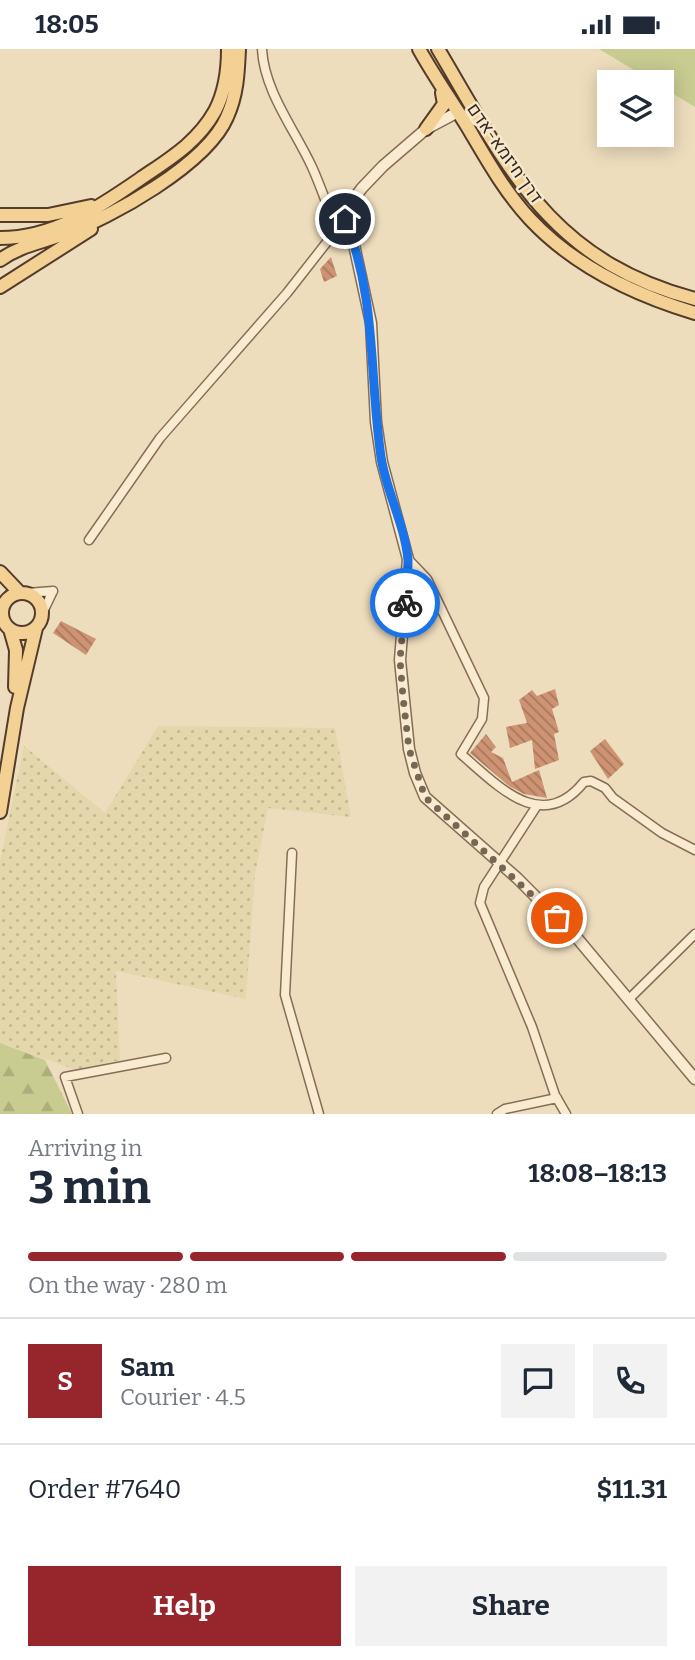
<!DOCTYPE html>
<html lang="en">
<head>
<meta charset="utf-8">
<style>
  :root { --surface:#fff; --page:#f2f2f3; --text:#1f2937; --muted:#747a83; --line:#e0e1e3; --accent:#96252c }
  body { margin:0; font-family:Bitter,Heebo,serif; background:var(--page); color:var(--text); height:100vh; display:flex; flex-direction:column; font-size:26px; white-space:nowrap }
  * { box-sizing:border-box; margin:0 }
  p { font-size:23px; color:var(--muted) }
  .icon { flex:none; width:38px; height:38px; fill:none; stroke:currentColor; stroke-width:2; stroke-linecap:round; stroke-linejoin:round }
  .map { position:relative; height:1065px; overflow:hidden }
  .drawer { display:flex; flex-direction:column; background:var(--surface); flex:1 }
  .drawer>* { flex:none }
  .buttons { position:absolute; left:597px; top:21px; display:grid; gap:14px }
  .buttons a { display:grid; place-items:center; width:77px; height:77px; border-radius:0px; background:var(--surface); box-shadow:0 4px 18px #0003; font-size:35px }
  .pin { position:absolute; display:grid; place-items:center; width:60px; height:60px; color:#fff; margin:-30px; border:4px solid #fff; border-radius:50%; box-shadow:0 2px 7px #0007 }
  .courier { position:absolute; display:grid; place-items:center; width:70px; height:70px; margin:-35px; border:5px solid #1a73e8; border-radius:50%; background:#fff; color:#222; box-shadow:0 2px 9px #0007 }
  .overview em { font-style:normal; font-weight:700 }
  .overview div { display:flex; flex-direction:column-reverse }
  .overview { display:flex; align-items:center; justify-content:space-between; height:119px; padding:0 28px }
  h1 { font-size:46px; font-weight:700; line-height:52px }
  .bar { display:grid; grid-template-columns:repeat(4,1fr); gap:10px 7px; align-content:center; height:84px; padding:0 28px }
  .bar i { height:9px; border-radius:5px; background:var(--line) }
  .bar .on { background:var(--accent) }
  .bar p { grid-column:span 4 }
  .line { display:flex; align-items:center; gap:18px; padding:0 28px; border-top:2px solid var(--line) }
  .line div { flex:1 }
  .round { display:grid; place-items:center; flex:none; width:74px; height:74px; border-radius:0px; background:var(--page) }
  .action { display:flex; gap:14px; margin-top:auto; padding:14px 28px }
  .action a { flex:1; height:80px; border-radius:0px; background:var(--accent); color:#fff; font-size:28px; font-weight:700; line-height:80px; text-align:center }
  .action a+a { background:var(--page); color:var(--text) }
  .status { display:flex; justify-content:space-between; align-items:center; height:49px; padding:0 35px; background:var(--surface); direction:ltr }
  .status svg { height:19px; fill:currentColor }
  .map>svg:first-child { display:block }
  .farmland { fill:url(#farmland-dots) }
  .green { fill:#c8cc91 }
  .forest { fill:url(#forest-firs) }
  .building { fill:url(#building-back-hatch) }
  .lines { fill:none; stroke-linecap:round; stroke-linejoin:round }
  .minor-casing { stroke:#866d56; stroke-width:11 }
  .tertiary-casing { stroke:#866d56; stroke-width:13 }
  .primary-casing { stroke:#533c2b; stroke-width:16 }
  .minor { stroke:#f9ebd0; stroke-width:8 }
  .tertiary { stroke:#f9ebd0; stroke-width:10 }
  .primary { stroke:#f3d093; stroke-width:12 }
  .done { stroke:#766654; stroke-width:7; stroke-dasharray:0 12.6 }
  .route { stroke:#1a73e8; stroke-width:9 }
  .labels { text-anchor:middle; dominant-baseline:central; stroke-width:5; stroke-linejoin:round; paint-order:stroke }
  .street-label { font-size:18px; fill:#35261b; stroke:#f5e8cd }
</style>
</head>
<body>
<div class="status"><b>18:05</b><svg viewBox="0 0 49 12"><path d="M0 12V9h3v3zM5 12V6h3v6zM10 12V3h3v9zM15 12V0h3v12zM26 1h20v11H26zM47 4h2v5h-2z"/></svg></div>
<div class="map">
<svg width="695" height="1065" viewBox="0 0 695 1065">
  <defs>
    <pattern id="farmland-dots" width="8" height="8" patternUnits="userSpaceOnUse" patternTransform="scale(1.75)"><rect width="8" height="8" fill="#e4d7ab"/><path d="M2 2h.1M6 6h.1" fill="none" stroke="#c4b893" stroke-width="1.8" stroke-linecap="round"/></pattern>
    <pattern id="forest-firs" width="22" height="20" patternUnits="userSpaceOnUse" patternTransform="scale(1.75)"><rect width="22" height="20" fill="#c8cc91"/><path d="M5 1l3.5 6h-7zM16 11l3.5 6h-7z" fill="#acaf7c"/></pattern>
    <pattern id="building-back-hatch" width="6" height="6" patternUnits="userSpaceOnUse" patternTransform="scale(1.75)"><rect width="6" height="6" fill="#cd9372"/><path d="M-1 5l2 2M0 0l6 6M5-1l2 2" fill="none" stroke="#a7785d"/></pattern>
  </defs>
  <rect width="100%" height="100%" fill="#eeddbd"/>
  <path class="farmland" d="M158,677L335,679L351,768L268,759L255,825L246,950L116,922L120,1011L76,1021L0,994V812L24,697L105,764Z"/>
  <path class="green" d="M599,0H695V58L662,38V33H654Z"/>
  <path class="forest" d="M0,994L45,1011L72,1065H0Z"/>
  <path class="building" d="M331,208L337,227L324,233L320,220Z
    M61,572L96,590L86,606L53,584Z
    M555,640L559,656L552,660L559,683L554,685L559,711L535,720L532,691L510,699L506,678L527,674L519,651L532,641L537,647Z
    M486,685L496,698L491,703L503,709L512,733L539,721L547,749L524,745L509,737L470,704Z
    M605,690L624,715L608,730L590,702Z"/>
  <g class="lines">
    <defs>
      <path id="minor" d="M262,0C264,42 295,81 312,118C321,138 328,159 336,179
        M89,491L160,389L287,244L345,170
        M408,510L427,530L484,649L482,670L461,705C499,738 542,785 584,733L591,732L605,739L613,749L662,784L695,801
        M27,544L53,542
        M42,565L53,542
        M536,758L484,838L480,854L532,978L555,1046L566,1065
        M292,804L285,946L319,1065
        M629,950L695,885
        M78,1065L65,1028L166,1009
        M497,1065L505,1060L557,1049"/>
      <path id="tertiary" d="M480,73L456,64L426,80L383,117L362,139L347,159L345,170L353,191L371,274L376,373L382,413L408,510L400,611L409,700L415,724L425,748L517,829L577,889L695,1030"/>
      <path id="primary" d="M419,0C434,27 451,51 467,77C486,109 504,142 530,170C573,216 635,246 695,264
        M438,0C508,118 549,211 695,250
        M426,80L444,55L442,44
        M0,166H48L91,157
        M0,189C54,189 98,159 140,130C169,110 197,94 215,62C225,43 228,21 228,0
        M0,211C21,196 41,194 64,185C111,169 207,115 227,68C237,46 238,24 239,0
        M0,238L91,180
        M0,523L20,544
        M2 564a20 20 0 1 1 40 0a20 20 0 1 1-40 0Z
        M10,580L16,601L15,638
        M0,763L17,659L36,579"/>
    </defs>
    <use href="#minor" class="minor-casing"/>
    <use href="#tertiary" class="tertiary-casing"/>
    <use href="#primary" class="primary-casing"/>
    <use href="#minor" class="minor"/>
    <use href="#tertiary" class="tertiary"/>
    <use href="#primary" class="primary"/>
  </g>
  <g class="lines">
    <path class="done" d="M405,554L400,611L403,648L409,700L425,748L557,869"/>
    <path class="route" d="M345,170C377,249 369,326 381,408C386,442 405,476 408,511C408,526 406,540 405,554"/>
  </g>
  <g class="labels">
    <g class="street-label">
      <text transform="translate(505 104) rotate(55)">דרך חיזמא-אדם</text>
    </g>
  </g>
</svg>
<div class="buttons">
<a><svg class="icon" aria-label="layers" viewBox="0 0 24 24"><path d="M12 4l9 5-9 5-9-5zM3 14l9 5 9-5"/></svg></a>
</div>
<div class="pin" style="left:557px;top:869px;background:#ea580c"><svg class="icon" aria-label="bag" viewBox="0 0 24 24"><path d="M5 8h14l-1 12H6zM9 8a3 3 0 0 1 6 0"/></svg></div>
<div class="pin" style="left:345px;top:170px;background:#1f2937"><svg class="icon" aria-label="home" viewBox="0 0 24 24"><path d="M3 11l9-7 9 7M6 9v11h12V9"/></svg></div>
<div class="courier" style="left:405px;top:554px"><svg class="icon" aria-label="bike" viewBox="0 0 24 24"><circle cx="6" cy="16" r="4"/><circle cx="18" cy="16" r="4"/><path d="M6 16l4-8h5l3 8M10 8l3 8H6M13 5h3"/></svg></div>
</div>
<section class="drawer">
<div class="overview"><div><h1>3 min</h1><p>Arriving in</p></div><em>18:08–18:13</em></div>
<div class="bar"><i class="on"></i><i class="on"></i><i class="on"></i><i></i><p>On the way · 280 m</p></div>
<div class="line" style="height:126px"><b class="round" style="background:var(--accent);color:#fff">S</b><div><b>Sam</b><p>Courier · 4.5</p></div><a class="round"><svg class="icon" aria-label="chat" viewBox="0 0 24 24"><path d="M4 5h16v11H9l-5 4z"/></svg></a><a class="round"><svg class="icon" aria-label="phone" viewBox="0 0 24 24"><path d="M5 4h4l2 5-3 2q2 4 5 5l2-3 5 2v4C11 20 4 13 5 4z"/></svg></a></div>
<div class="line" style="height:91px"><div>Order #7640</div><b>$11.31</b></div>
<div class="action"><a>Help</a><a>Share</a></div>
</section>
</body>
</html>
